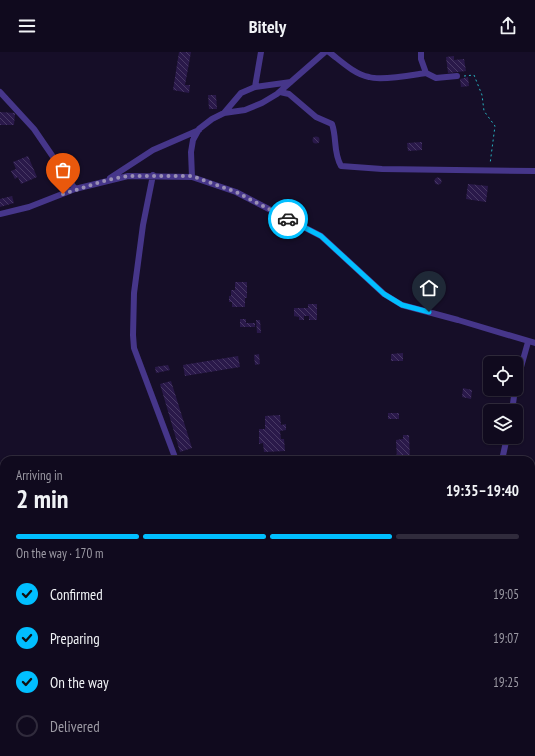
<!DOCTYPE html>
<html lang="en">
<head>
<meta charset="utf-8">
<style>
  :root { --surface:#100a1e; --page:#1e182b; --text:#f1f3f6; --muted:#9c9aa4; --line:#302b3c; --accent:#01bfff }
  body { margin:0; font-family:"PT Sans Narrow",sans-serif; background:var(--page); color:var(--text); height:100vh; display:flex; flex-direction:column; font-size:15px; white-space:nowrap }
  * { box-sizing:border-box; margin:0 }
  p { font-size:13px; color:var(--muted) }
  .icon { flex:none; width:22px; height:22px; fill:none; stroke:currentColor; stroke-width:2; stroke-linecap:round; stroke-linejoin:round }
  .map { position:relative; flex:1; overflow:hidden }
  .details { position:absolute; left:0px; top:404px; width:535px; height:300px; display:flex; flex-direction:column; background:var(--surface); border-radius:12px 12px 0 0; box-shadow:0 1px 3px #0004,0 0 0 1px var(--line) }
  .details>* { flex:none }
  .tools { position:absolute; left:483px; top:304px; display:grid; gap:8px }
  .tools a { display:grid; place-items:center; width:40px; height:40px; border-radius:6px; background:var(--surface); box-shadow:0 1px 3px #0004,0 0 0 1px var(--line); font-size:20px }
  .pin { position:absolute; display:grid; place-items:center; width:34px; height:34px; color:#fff; margin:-41px -17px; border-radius:50% 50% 50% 0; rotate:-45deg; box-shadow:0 0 4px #0007 }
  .pin .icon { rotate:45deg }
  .courier { position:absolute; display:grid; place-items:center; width:40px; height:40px; margin:-20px; border:3px solid #01bfff; border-radius:50%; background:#fff; color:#222; box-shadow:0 1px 5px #0007 }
  .overview em { font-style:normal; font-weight:800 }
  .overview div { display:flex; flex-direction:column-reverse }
  .overview { display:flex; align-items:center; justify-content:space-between; height:68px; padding:0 16px }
  h1 { font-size:26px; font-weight:800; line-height:30px }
  .bar { display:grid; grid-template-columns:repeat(4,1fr); gap:6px 4px; align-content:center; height:48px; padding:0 16px }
  .bar i { height:5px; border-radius:3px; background:var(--line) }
  .bar .on { background:var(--accent) }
  .bar p { grid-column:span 4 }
  ol { padding:0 16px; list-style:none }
  li { display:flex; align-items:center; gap:12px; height:44px }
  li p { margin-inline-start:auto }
  li .icon { padding:4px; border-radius:50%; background:var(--accent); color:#111; stroke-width:4 }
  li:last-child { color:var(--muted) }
  li i { width:22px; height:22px; border:2px solid var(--line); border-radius:50% }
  header { display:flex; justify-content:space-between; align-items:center; height:52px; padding:0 16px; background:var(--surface); font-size:18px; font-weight:800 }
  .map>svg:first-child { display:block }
  .building { fill:url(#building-back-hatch) }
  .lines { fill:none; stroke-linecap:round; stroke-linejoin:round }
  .path { stroke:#27b3c1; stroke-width:1; stroke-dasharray:2 3; stroke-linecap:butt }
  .minor { stroke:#46368a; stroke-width:6 }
  .done { stroke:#998fb4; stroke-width:4; stroke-dasharray:0 7.2 }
  .route { stroke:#01bfff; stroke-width:5 }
</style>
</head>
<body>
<header><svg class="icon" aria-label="menu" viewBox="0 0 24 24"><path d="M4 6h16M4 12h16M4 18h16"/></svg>Bitely<svg class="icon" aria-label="share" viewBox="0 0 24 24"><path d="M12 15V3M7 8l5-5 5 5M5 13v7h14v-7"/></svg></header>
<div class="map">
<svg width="535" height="704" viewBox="0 0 535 704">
  <defs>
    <pattern id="building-back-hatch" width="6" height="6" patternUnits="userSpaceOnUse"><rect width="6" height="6" fill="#2a194a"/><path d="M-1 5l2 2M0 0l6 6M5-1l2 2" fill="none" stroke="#493a65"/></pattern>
  </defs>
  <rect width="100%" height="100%" fill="#160e28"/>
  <path class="building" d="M179,0H191L185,33H190L189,41L173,38Z
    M454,4V8L464,7L466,19L448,21L446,5Z
    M468,25L469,34L461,35L460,27Z
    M208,43H216L217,57H209Z
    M0,60L15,61L14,73H0Z
    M312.5 88a3.5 3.5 0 1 1 7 0a3.5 3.5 0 1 1-7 0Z
    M422,90V98L408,99L407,91Z
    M28,104L37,125L21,132L18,125L15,127L11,119L16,117L13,110Z
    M434.5 129a3.5 3.5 0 1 1 7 0a3.5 3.5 0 1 1-7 0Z
    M468,132L488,134L486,150L466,147Z
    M12,144L14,151L0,155V147Z
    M235,230H247V246H245V255H232V250H229V244H231V238H235Z
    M308,252H317V268H309V264H304V268H299V265L294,264V256H308Z
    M240,267H246V271H255V275H240Z
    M256,268H260L261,281H257Z
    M403,301V309H391V302Z
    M259,302L260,312L255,313L254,303Z
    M238,304L240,315L185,324L183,313Z
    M168,313L170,318L156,321L155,315Z
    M171,329L192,396L180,400L160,332Z
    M463,336L472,338L471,347L462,345Z
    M388,361H399V367H388Z
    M280,363L281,373L286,372V378L280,379L281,387H284L285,399L264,400L263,391L259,392V377H265V364Z
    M403,383H409L410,408H397L396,388L403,387Z
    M531,426L535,427V440L531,438Z
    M531,626L535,627V642L531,641Z
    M52,700H69L71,701L70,704H62Z"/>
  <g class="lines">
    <path class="path" d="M464,24L474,23L482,43L484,59L495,74L490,112
      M531,501L535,503
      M531,686L535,687"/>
    <path class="minor" d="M329,0C341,9 354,22 369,25C382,29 412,23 426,21
      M421,0V7L426,21L436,26L457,24
      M255,35L261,0
      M0,40L34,77L75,137
      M280,40L289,42L316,65L332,72C337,86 333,100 341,114L382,117L535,119
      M224,61L241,41L255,35L291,30
      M153,123L143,173L134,241L133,283L134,296L176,408
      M192,125L191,100L193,88L199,77L212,67L224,61L245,58L262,51L277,42L325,0
      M110,126L153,98L199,78
      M0,162L29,155L75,137L128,124L192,125L236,140L321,184L384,242L402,253L458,268L535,291
      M516,333L528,290
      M512,359L515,337
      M502,408L507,385
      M0,428L4,427
      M0,608L4,610
      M297,700V704
      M438,704L439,700"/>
  </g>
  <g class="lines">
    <path class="done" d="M63,142L107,128L128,124H192L236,140L288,167"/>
    <path class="route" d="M288,167L321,184L384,242L402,253L429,260"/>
  </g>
</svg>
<div class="tools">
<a><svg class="icon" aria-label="locate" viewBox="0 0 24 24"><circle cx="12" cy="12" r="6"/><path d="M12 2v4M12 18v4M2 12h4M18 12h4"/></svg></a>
<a><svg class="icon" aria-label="layers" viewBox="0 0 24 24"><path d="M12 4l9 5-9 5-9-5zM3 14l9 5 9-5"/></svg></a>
</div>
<div class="pin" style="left:63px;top:142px;background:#ea580c"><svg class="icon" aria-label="bag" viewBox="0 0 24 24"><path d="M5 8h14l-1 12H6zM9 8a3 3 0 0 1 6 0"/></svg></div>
<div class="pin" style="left:429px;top:260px;background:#1f2937"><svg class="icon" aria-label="home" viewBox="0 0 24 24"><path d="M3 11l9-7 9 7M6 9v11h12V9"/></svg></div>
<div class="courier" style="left:288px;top:167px"><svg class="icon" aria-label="car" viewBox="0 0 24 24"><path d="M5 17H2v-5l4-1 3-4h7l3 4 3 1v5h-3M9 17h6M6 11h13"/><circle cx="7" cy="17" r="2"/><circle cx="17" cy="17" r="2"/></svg></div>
<section class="details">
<div class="overview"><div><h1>2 min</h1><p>Arriving in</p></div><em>19:35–19:40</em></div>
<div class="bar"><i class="on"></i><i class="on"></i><i class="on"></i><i></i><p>On the way · 170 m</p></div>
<ol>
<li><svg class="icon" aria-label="check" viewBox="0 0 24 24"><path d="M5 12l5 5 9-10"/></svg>Confirmed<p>19:05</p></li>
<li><svg class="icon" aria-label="check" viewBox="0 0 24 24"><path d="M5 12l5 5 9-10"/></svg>Preparing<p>19:07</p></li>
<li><svg class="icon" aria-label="check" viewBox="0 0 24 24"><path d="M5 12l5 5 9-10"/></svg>On the way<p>19:25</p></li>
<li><i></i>Delivered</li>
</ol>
</section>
</div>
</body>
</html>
